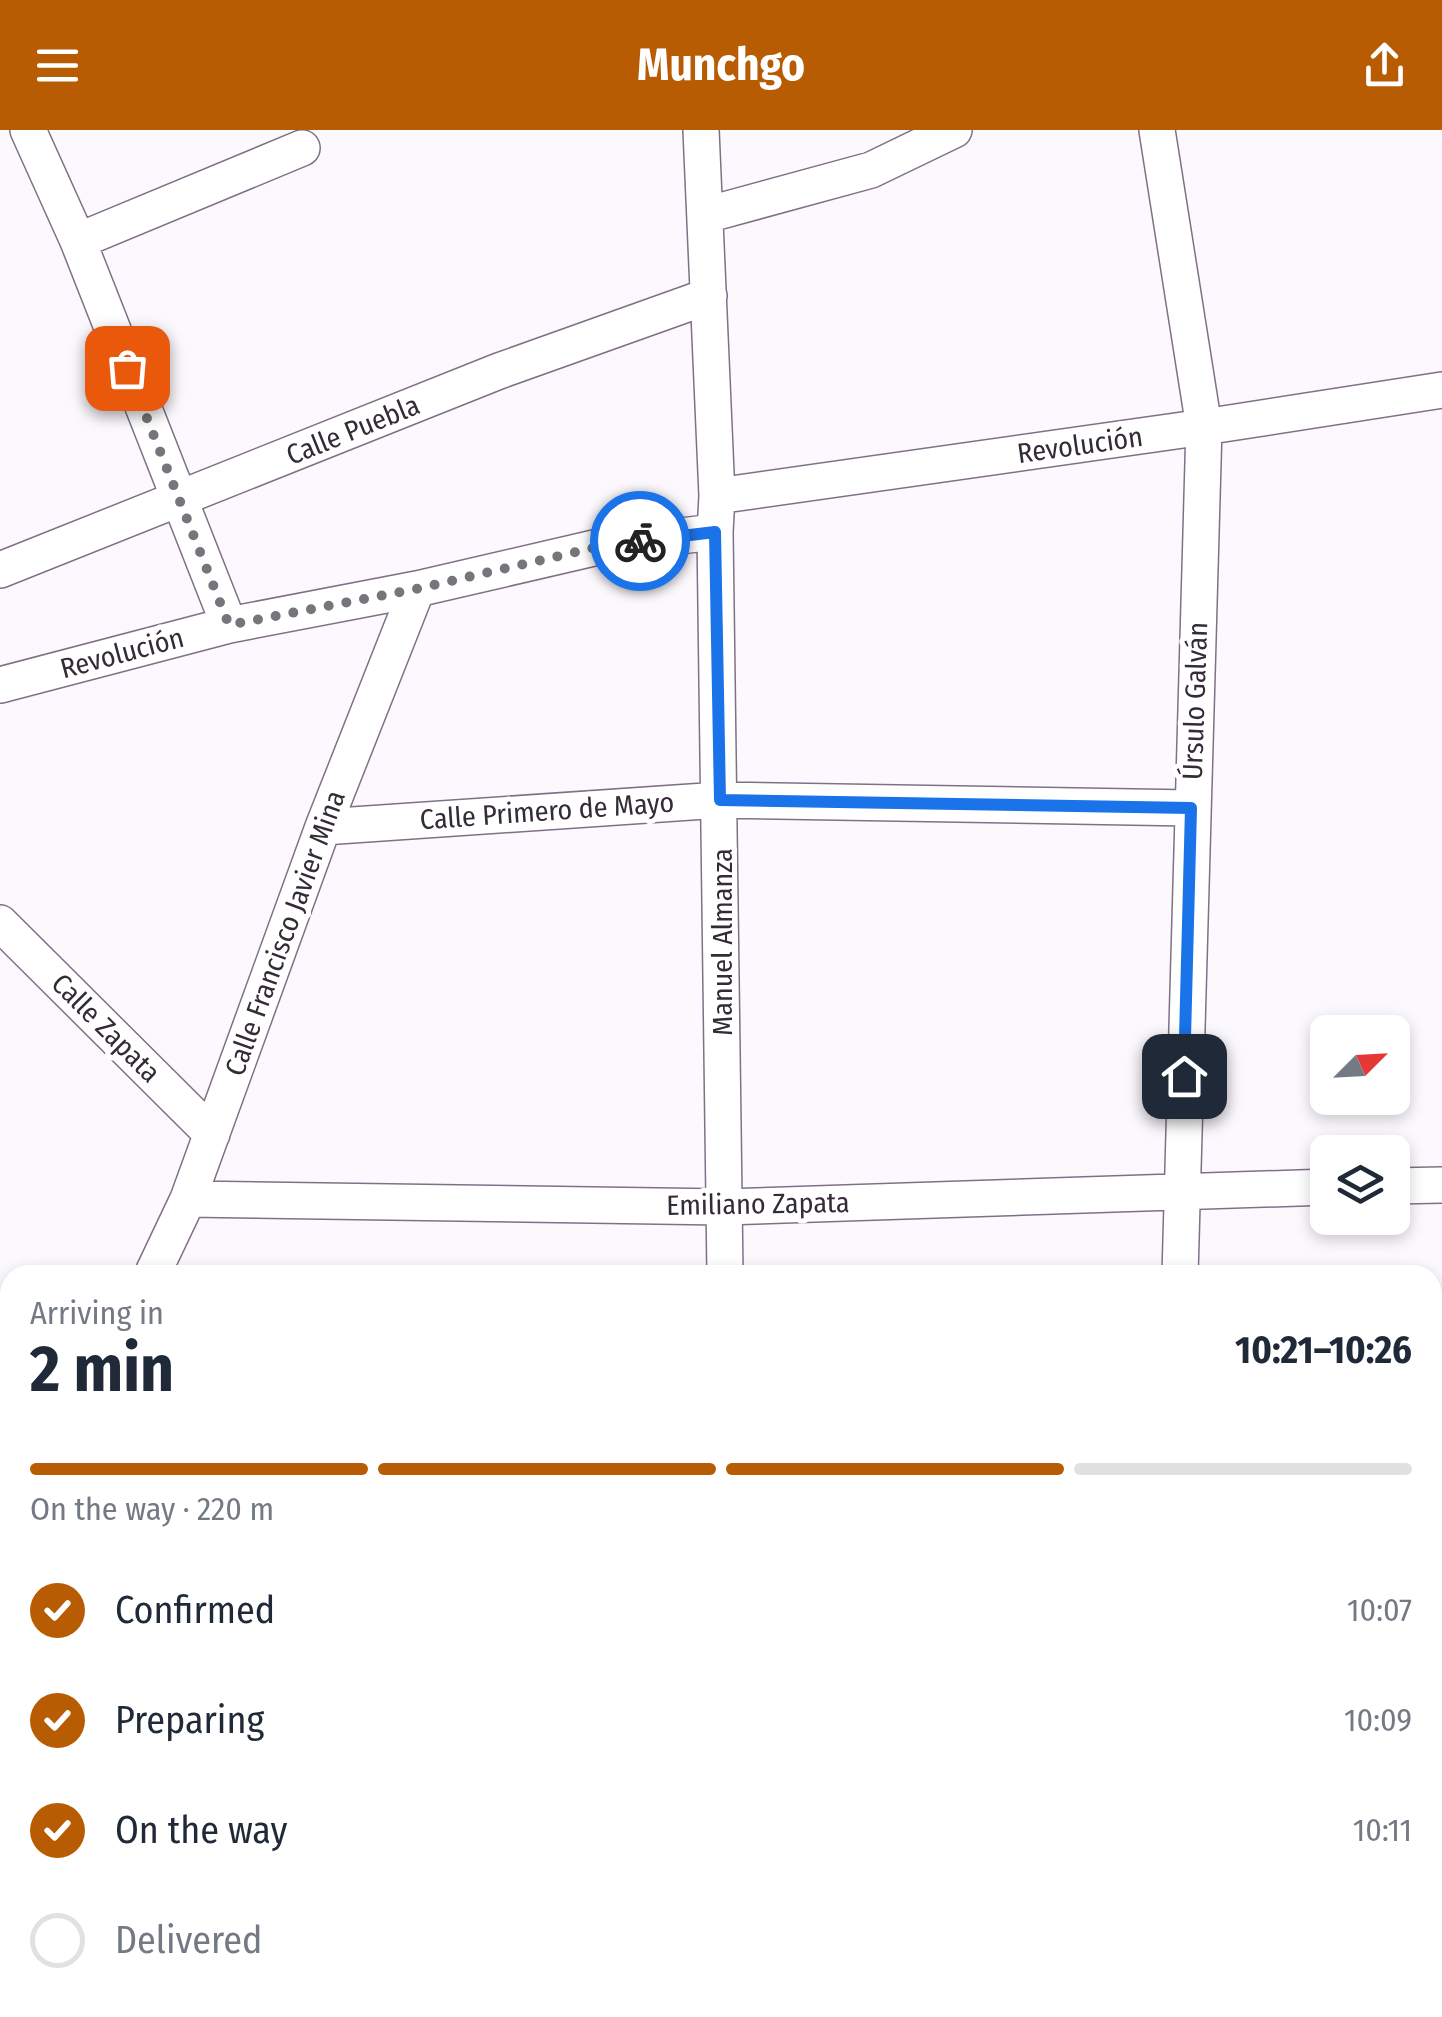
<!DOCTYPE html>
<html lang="en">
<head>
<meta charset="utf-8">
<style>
  :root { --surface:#fff; --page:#f6f6f7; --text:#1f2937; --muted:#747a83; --line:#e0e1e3; --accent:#b85c03 }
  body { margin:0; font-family:"Fira Sans Condensed",sans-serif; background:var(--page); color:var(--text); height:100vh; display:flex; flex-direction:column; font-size:38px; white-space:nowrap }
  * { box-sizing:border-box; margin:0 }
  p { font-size:32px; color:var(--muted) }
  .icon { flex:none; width:55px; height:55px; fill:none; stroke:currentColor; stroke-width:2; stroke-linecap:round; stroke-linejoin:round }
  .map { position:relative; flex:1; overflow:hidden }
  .details { position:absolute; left:0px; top:1135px; width:1442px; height:752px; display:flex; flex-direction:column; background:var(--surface); border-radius:30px 30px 0 0; box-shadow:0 5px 15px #0003 }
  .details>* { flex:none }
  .needle { width:65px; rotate:66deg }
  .controls { position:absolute; left:1310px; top:885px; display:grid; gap:20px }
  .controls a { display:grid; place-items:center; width:100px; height:100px; border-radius:15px; background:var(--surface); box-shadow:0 5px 15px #0003; font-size:50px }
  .pin { position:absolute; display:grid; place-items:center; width:85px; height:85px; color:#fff; margin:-42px; border-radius:20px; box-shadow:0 5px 15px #0006 }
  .courier { position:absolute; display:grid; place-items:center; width:100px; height:100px; margin:-50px; border:8px solid #1a73e8; border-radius:50%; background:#fff; color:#222; box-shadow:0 2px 12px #0007 }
  .headline em { font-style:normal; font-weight:700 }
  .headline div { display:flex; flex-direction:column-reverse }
  .headline { display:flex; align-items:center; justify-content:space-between; height:170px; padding:0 30px }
  h1 { font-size:65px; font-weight:700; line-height:75px }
  .bar { display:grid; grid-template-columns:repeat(4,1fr); gap:15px 10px; align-content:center; height:120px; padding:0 30px }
  .bar i { height:12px; border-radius:8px; background:var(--line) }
  .bar .current { background:var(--accent) }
  .bar p { grid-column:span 4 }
  ol { padding:0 30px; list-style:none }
  li { display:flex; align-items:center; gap:30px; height:110px }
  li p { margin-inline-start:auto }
  li .icon { padding:10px; border-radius:50%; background:var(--accent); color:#fff; stroke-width:4 }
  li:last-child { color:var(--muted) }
  li i { width:55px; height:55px; border:5px solid var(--line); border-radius:50% }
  header { display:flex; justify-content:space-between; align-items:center; height:130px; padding:0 30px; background:var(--accent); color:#fff; font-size:45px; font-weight:700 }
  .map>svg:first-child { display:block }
  .building { fill:url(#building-back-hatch); stroke:#c8a7a4; stroke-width:2.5 }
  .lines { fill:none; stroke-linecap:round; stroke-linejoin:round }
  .minor-casing { stroke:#807086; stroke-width:38 }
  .major-casing { stroke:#9e575a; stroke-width:48 }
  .minor { stroke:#fff; stroke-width:35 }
  .major { stroke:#e7a8a7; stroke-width:45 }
  .done { stroke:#79747c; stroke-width:10; stroke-dasharray:0 18 }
  .route { stroke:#1a73e8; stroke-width:12 }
  .labels { text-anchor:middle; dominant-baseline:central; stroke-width:10; stroke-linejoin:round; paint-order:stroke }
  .street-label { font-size:28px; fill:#332c36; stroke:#fff }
</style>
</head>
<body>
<header><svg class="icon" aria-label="menu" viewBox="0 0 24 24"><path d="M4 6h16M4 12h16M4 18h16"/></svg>Munchgo<svg class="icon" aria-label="share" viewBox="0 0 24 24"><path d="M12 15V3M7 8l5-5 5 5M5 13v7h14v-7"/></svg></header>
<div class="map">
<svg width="1442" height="1887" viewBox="0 0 1442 1887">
  <defs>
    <pattern id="building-back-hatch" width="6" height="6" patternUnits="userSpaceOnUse" patternTransform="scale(2.5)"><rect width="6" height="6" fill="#fcd9d6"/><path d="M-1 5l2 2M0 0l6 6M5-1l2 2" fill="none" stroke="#d8bab8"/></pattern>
  </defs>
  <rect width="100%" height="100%" fill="#fcf9fe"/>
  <path class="building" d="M0,1664H10V1707H0Z
    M7,1790L10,1791V1821L0,1817Z
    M1,1828L10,1831V1878H38L35,1887H0Z
    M135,1878H175L181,1880L178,1887H131Z
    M627,1878H694L690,1887H622Z
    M708,1878H733L729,1887H704Z
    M739,1878H769L779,1882L777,1887H735Z
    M788,1878L809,1887H784Z
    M900,1878H944L941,1887H918L899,1880Z
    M946,1878H990L987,1887H943Z
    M1127,1878H1171V1887H1127Z"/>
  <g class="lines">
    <defs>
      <path id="minor" d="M28,0L78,111L229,495
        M701,0L717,366L715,402L725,1145
        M1157,0L1204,297L1180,1145
        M706,85L871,40L954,0
        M78,111L302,18
        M717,366L1204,297L1442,260
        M0,440L499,241L709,166
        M0,555L229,495L417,459L611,414L715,402
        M323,697L720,670L1191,678
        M0,793L212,1004
        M1392,1056L1442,1055
        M188,1069L724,1077L1328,1057
        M152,1145L188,1069L323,697L417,459
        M842,1878L867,1887
        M1333,1878L1336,1887
        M205,1887L210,1878"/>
      <path id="major" d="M0,1338L10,1342
        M0,1424L10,1427
        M1432,1530L1442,1528
        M1432,1604L1442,1602"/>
    </defs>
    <use href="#minor" class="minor-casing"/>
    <use href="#major" class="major-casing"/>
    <use href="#minor" class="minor"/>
    <use href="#major" class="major"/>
  </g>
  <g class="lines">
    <path class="done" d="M127,238L229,495L416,459L611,414L640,411"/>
    <path class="route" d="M640,411L715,402L720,670L1191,678L1184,946"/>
  </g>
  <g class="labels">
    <g class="street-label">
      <text transform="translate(353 300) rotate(-22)">Calle Puebla</text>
      <text transform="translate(1080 315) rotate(-8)">Revolución</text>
      <text transform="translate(122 523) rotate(-15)">Revolución</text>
      <text transform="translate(1195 571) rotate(-88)">Úrsulo Galván</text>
      <text transform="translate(547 681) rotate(-4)">Calle Primero de Mayo</text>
      <text transform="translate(285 803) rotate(-70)">Calle Francisco Javier Mina</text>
      <text transform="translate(722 812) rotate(-90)">Manuel Almanza</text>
      <text transform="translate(106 898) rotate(45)">Calle Zapata</text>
      <text transform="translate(758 1074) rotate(-1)">Emiliano Zapata</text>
    </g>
  </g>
</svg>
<div class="controls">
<a><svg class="needle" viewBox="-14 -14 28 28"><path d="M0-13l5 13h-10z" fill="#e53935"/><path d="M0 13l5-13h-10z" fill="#747a83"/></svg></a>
<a><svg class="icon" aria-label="layers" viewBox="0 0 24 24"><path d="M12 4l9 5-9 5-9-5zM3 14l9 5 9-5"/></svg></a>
</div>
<div class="pin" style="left:127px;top:238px;background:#ea580c"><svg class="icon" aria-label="bag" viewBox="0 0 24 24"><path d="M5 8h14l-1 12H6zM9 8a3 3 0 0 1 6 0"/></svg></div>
<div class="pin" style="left:1184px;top:946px;background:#1f2937"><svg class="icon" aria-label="home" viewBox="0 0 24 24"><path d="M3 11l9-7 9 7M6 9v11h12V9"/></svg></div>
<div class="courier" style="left:640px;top:411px"><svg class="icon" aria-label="bike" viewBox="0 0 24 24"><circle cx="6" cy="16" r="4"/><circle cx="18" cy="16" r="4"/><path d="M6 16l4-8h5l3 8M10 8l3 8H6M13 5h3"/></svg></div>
<section class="details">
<div class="headline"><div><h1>2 min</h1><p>Arriving in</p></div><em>10:21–10:26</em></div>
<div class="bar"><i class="current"></i><i class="current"></i><i class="current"></i><i></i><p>On the way · 220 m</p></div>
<ol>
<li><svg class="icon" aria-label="check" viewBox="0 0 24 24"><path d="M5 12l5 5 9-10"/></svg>Confirmed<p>10:07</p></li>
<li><svg class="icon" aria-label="check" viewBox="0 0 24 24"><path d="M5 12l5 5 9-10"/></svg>Preparing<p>10:09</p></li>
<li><svg class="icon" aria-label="check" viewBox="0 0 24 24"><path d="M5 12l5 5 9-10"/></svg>On the way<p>10:11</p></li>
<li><i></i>Delivered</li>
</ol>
</section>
</div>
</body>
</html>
